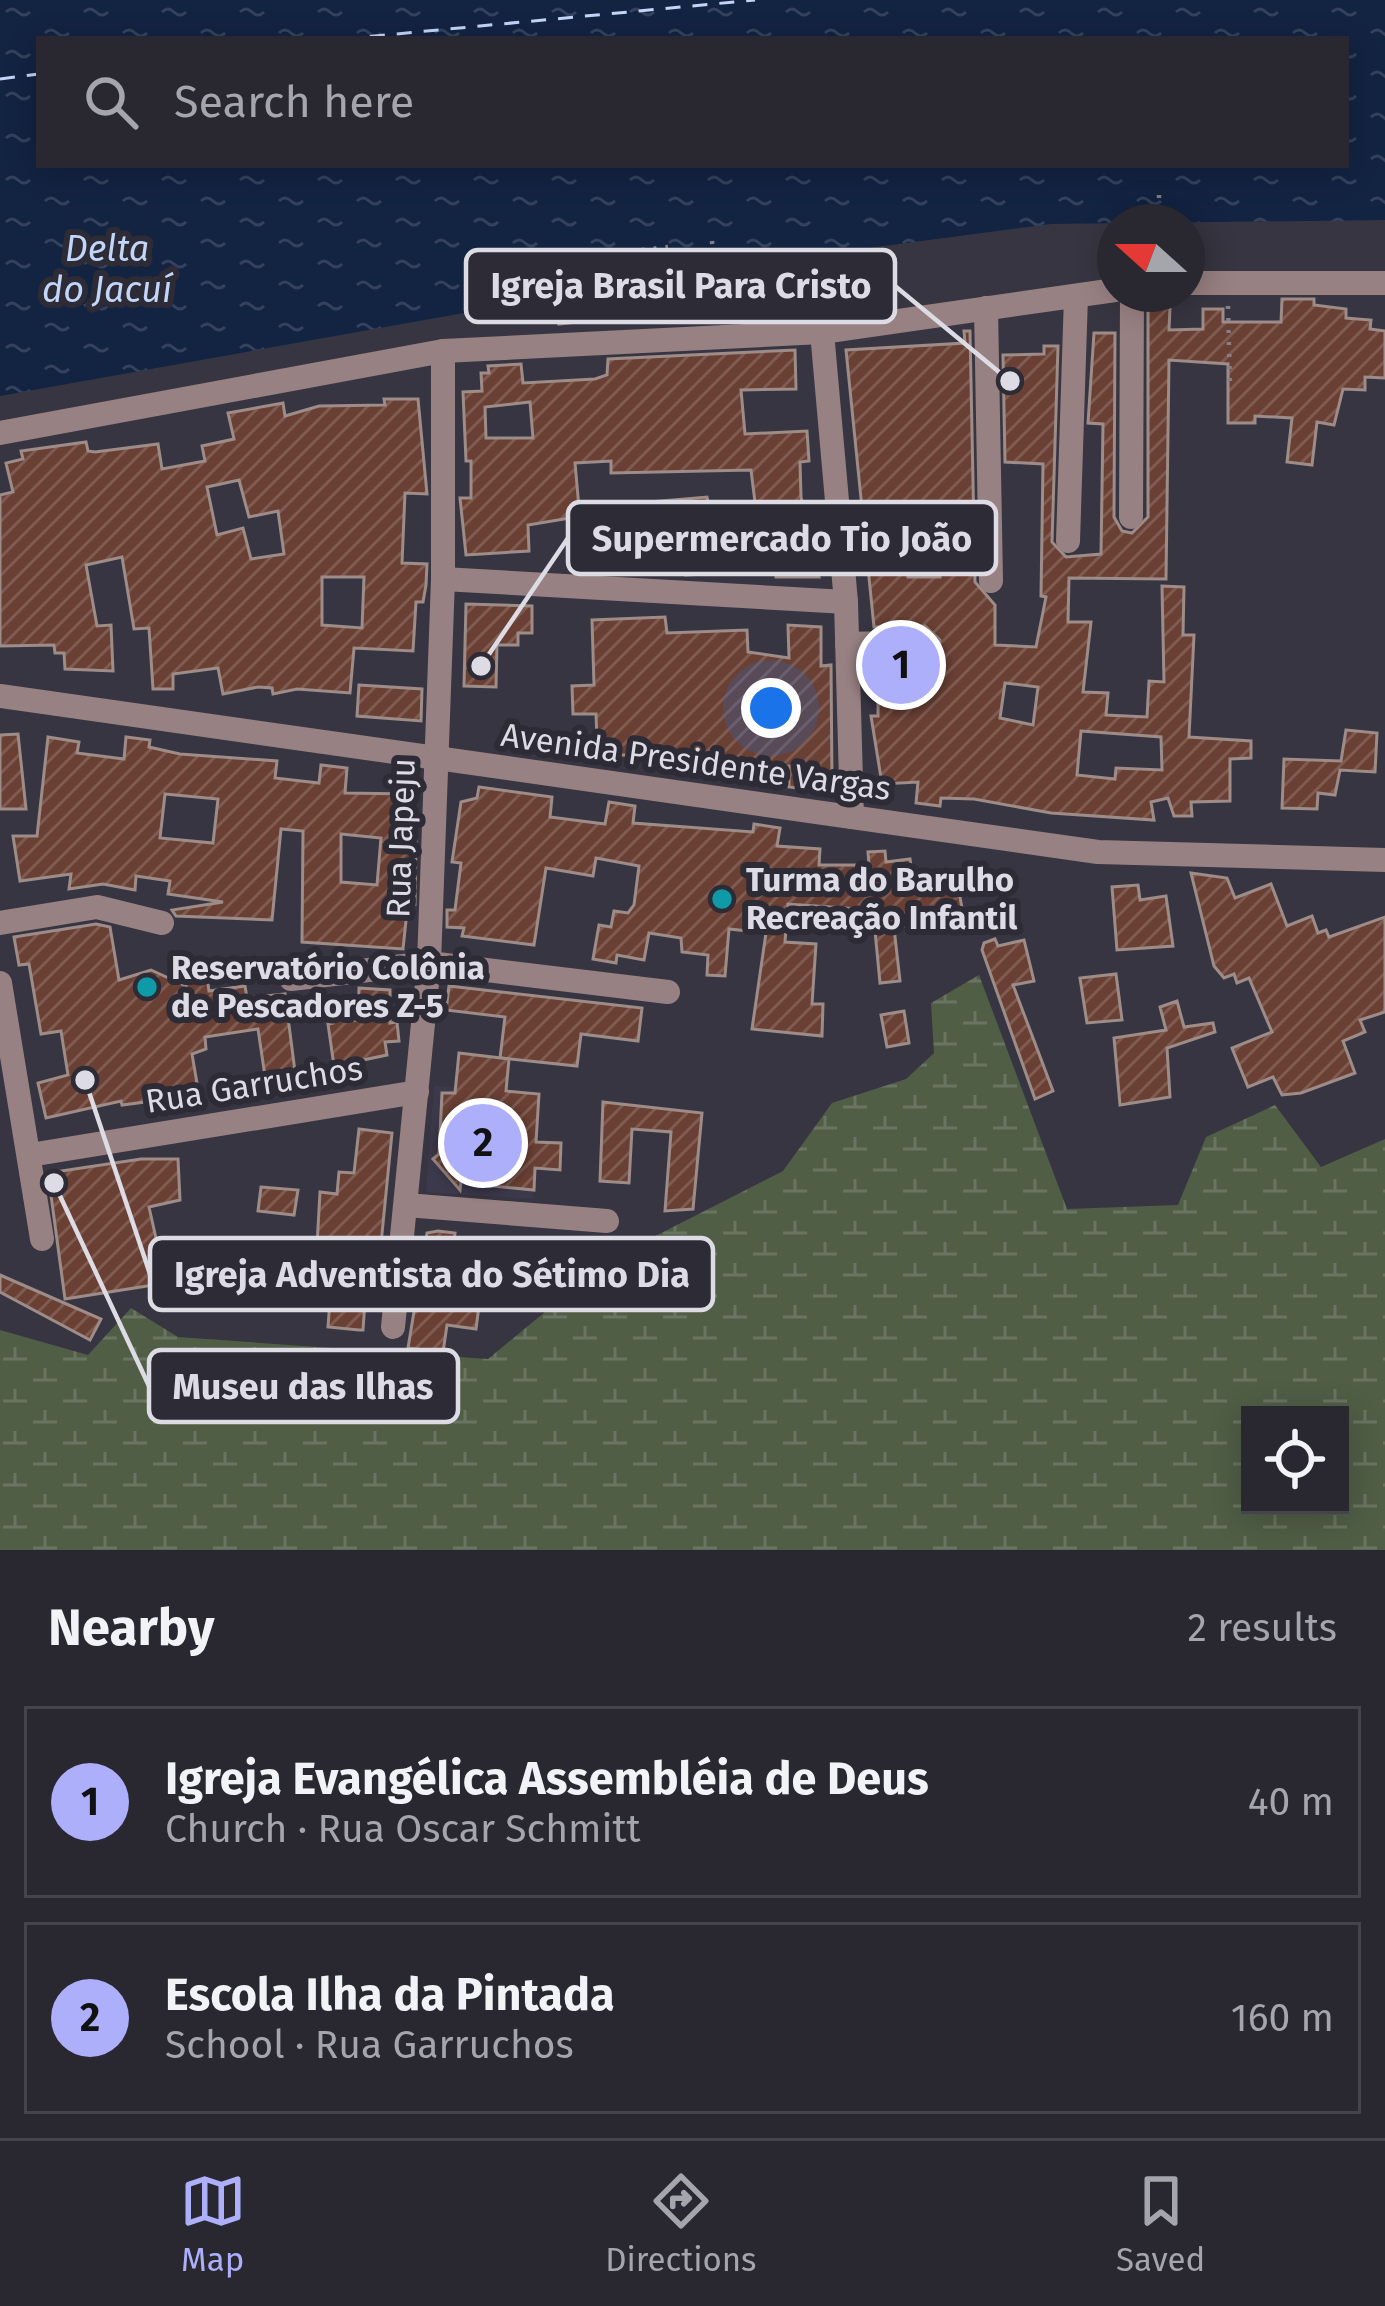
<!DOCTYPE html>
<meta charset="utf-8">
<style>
:root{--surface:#292831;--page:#35343d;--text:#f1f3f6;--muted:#a5a6ab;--line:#45444d;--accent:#adaffb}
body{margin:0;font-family:"Fira Sans",sans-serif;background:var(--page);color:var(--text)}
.controls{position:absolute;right:36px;bottom:36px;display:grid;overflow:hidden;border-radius:0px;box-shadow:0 6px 30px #0003}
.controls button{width:108px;height:108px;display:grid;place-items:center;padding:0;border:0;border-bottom:3px solid var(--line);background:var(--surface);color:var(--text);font:60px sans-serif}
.compass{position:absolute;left:1097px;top:204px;width:108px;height:108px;border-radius:50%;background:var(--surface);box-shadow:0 6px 30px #0003;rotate:291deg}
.you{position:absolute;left:771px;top:708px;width:42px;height:42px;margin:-30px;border:9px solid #fff;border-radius:50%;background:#1a73e8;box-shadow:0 0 0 18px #1a73e833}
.badge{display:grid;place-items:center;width:78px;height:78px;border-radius:50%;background:var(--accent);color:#111;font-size:39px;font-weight:700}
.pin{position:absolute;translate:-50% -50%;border:6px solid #fff;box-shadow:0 3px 12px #0006}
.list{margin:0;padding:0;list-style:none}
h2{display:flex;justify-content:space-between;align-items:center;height:156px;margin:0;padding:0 48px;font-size:51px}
h2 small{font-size:39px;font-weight:400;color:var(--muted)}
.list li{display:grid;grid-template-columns:78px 1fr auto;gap:36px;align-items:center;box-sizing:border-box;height:192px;margin:0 24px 24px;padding:0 24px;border:3px solid var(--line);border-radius:0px}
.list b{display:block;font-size:45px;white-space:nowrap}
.list p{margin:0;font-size:39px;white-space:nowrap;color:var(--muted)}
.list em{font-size:39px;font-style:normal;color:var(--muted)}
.icon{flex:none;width:66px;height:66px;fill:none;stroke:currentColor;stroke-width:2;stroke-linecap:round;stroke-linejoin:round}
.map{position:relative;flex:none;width:1385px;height:1550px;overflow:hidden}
.search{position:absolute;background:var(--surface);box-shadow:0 6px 30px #0003;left:36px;right:36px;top:36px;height:132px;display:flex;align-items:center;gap:30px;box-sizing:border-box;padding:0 42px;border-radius:0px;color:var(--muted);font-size:45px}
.sheet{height:588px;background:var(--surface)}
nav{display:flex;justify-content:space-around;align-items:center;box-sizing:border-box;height:168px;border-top:3px solid var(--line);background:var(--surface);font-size:33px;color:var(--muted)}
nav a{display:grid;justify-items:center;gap:6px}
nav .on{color:var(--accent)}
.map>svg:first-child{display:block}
.built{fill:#3d394c}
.wetland{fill:url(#wetland-marsh);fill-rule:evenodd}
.water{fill:url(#water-ripples);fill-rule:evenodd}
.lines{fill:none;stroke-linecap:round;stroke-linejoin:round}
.ferry{stroke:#c2d6fa;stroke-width:3;stroke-dasharray:15 12;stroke-linecap:butt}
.building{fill:url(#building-hatch);stroke:#9d8c87;stroke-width:3;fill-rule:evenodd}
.path{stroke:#82808a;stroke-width:4.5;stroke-dasharray:3 9;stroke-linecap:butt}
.minor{stroke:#988183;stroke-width:24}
.culture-dot{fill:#0f9aa8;stroke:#2d2b36;stroke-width:4.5}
.labels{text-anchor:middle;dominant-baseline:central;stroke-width:12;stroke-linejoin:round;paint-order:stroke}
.street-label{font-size:33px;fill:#dddbe3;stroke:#2d2b36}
.poi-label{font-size:33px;font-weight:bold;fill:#dddbe3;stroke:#2d2b36;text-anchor:start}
.water-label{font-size:36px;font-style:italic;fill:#c2d6fa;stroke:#2d2b36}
.leader{fill:none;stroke:#dddbe3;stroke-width:4.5}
.callout-dot{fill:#dddbe3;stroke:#2d2b36;stroke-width:4.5}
.callout{fill:#2d2b36;stroke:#dddbe3;stroke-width:4.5}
.callout-label{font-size:36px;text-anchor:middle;font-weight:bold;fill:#dddbe3}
</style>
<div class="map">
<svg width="1385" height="1550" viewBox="0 0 1385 1550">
<defs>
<pattern id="wetland-marsh" width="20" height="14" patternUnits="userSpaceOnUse" patternTransform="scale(3)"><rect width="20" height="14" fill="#505e46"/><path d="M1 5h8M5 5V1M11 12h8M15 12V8" fill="none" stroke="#697461"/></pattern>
<pattern id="water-ripples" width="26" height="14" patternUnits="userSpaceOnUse" patternTransform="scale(3)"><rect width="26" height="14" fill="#132342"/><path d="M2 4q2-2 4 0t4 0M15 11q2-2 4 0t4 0" fill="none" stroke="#35425d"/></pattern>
<pattern id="building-hatch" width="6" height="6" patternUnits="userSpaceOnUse" patternTransform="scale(3)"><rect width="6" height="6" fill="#6a4034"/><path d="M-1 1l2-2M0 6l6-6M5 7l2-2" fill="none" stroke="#7f5b51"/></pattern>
</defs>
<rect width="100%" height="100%" fill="#373541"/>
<polygon class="built" points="434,1086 539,1094 533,1199 426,1192"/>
<path class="wetland" d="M979 975 1067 1209 1178 1205 1206 1137 1275 1105 1321 1167 1385 1139V1550H0V1330L88 1355 131 1308 178 1337 488 1359 608 1260 783 1171 832 1103 906 1079 934 1053 931 1003ZM1340 1415V1505H1250V1415Z"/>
<path class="water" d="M0 0H1385V220L1051 224 710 269 0 396ZM39 39H1346V165H39Z"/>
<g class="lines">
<g class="ferry">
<polyline points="343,39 755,0"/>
<polyline points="0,79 39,74"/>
</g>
</g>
<g class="building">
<polygon points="620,292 622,317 559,324 557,300"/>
<path d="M1282 299H1314V305L1346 309V318L1371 320 1370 329 1385 331V378L1365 377V390L1343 389 1334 425 1317 422 1312 465 1287 462 1292 418 1255 416V423H1228V364L1169 360 1166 579 1069 578 1068 622H1091L1083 692 1108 693 1106 715 1147 717 1149 681 1164 682 1162 586 1184 587 1183 635H1194L1189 737 1251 741V758L1230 759V801L1191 802 1192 816H1174L1168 798 1151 802 1154 820 1051 813 974 799 941 798 940 806 916 803 918 782 882 784 871 716H878V682H872L870 660 926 658 938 651 940 640 925 626 874 627 846 350 965 343 964 331H970L975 582 995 605V645L1036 647 1046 597 1041 596 1043 464 1005 462 1003 355 1044 354V346H1058L1052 542 1066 557 1101 554 1103 424 1088 423 1094 333H1115L1114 517 1122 531 1132 533 1148 517V307L1170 308 1169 330 1203 329V309H1223V322H1281ZM939 535 940 577H908L902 538ZM1005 683 1038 687 1033 725 1000 718ZM1081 731 1161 737 1162 770 1116 768 1115 779 1077 775Z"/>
<path d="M795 350 796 389 741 390 745 434 807 431 809 461 800 462 801 497 819 577H776L775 571 685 575 676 572 675 560 632 561 631 551 573 555 570 518 528 525 529 551 466 555 460 498H471V461H466L463 392 482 391 481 373H489L488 366 521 364 523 383 595 379 607 375 608 359ZM530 402 533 438H486L485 407ZM611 461V473L751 470 755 502 709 507 707 497 579 508 575 463Z"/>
<path d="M384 399H418L427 494 405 493 402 563 427 564 426 585 423 602H416L413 651 354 648 350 693 297 689 273 694 272 688 258 687 223 694 218 668 173 674V689H153L149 628 134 629 122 557 86 565 97 626 111 625 113 671 65 669 64 653H55L54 645 0 646V495L13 492 6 463 23 459 21 451 86 442 88 451 95 452 158 444 162 469 205 461 202 446 234 439 228 413 283 403 285 416 319 406 385 405ZM239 480 249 517 278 511 284 554 251 559 243 528 217 535 207 487ZM322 577H364L362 628 322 625Z"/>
<polygon points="466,604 532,606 532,633 518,633 518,645 497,645 496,687 464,686"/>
<polygon points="665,617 667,633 747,630 748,652 789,658 788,625 821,627 821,666 831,665 832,781 815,780 815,790 789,787 789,766 750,768 751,780 727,777 726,765 714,765 714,760 605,754 604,740 597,740 596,714 573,714 572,686 594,685 592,620"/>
<polygon points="359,685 422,689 421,721 357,716"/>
<polygon points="1346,730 1377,733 1375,772 1340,770 1335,795 1318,793 1317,809 1282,808 1284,759 1341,761"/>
<polygon points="18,734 26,809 0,809 0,735"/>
<path d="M48 737 79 742 77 753 124 759 126 737 150 740 149 747 180 754 277 761 275 778 319 783 321 765 347 768 345 793 410 794 406 838 416 839 415 904 408 902 403 949 302 942 303 831 281 829 272 920 176 916 172 910 223 902 168 894 170 881 136 876 135 890 103 884 69 889 71 874 20 881 13 836H37ZM165 794 218 799 213 843 160 838ZM341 834 381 838 377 885 341 882Z"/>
<polygon points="479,787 552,797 550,817 605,824 609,802 635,806 633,823 753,832 754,824 780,828 777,846 820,849 819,865 869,865 868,852 885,851 886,862 910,859 913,879 956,874 963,914 894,928 900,981 880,983 873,910 788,904 785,942 816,944 812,1004 823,1004 822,1036 752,1029 766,933 729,929 725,976 707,975 708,955 682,952 681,938 649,933 644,960 617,955 616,963 593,959 599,925 611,927 614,911 628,913 634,905 639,866 596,858 593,876 546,868 534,945 462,936 464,928 447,927 447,910 455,910 461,863 452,862 461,802 477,798"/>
<polygon points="1191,873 1227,878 1235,898 1271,884 1287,926 1312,916 1318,933 1326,930 1329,937 1385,917 1385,1012 1360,1020 1365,1032 1343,1041 1355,1073 1301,1093 1282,1095 1273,1077 1248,1087 1232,1048 1272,1032 1249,978 1237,983 1234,974 1224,978 1214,966"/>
<polygon points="1138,885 1140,900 1166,896 1173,946 1117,950 1112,887"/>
<polygon points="96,924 110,927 119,980 151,970 186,986 183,966 199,964 200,972 206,971 209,991 245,986 247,998 285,994 297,1087 276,1089 274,1082 266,1083 258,1029 205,1037 206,1049 192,1054 199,1095 122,1105 121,1101 46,1118 38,1083 68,1075 61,1031 41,1034 29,964 19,965 14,937"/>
<polygon points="995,939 998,946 1024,940 1034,981 1013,985 1053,1091 1035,1099 982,950 984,943"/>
<polygon points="1116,974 1122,1020 1087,1023 1080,978"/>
<polygon points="449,986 642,1008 638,1041 581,1034 577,1066 500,1058 505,1017 446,1010"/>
<polygon points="359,988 390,990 390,1023 397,1022 399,1041 385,1042 387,1055 339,1065 333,1059 328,1024 333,1023 331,1013 346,1010 348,1021 358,1020"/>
<polygon points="1177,1001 1184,1027 1213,1023 1215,1032 1167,1048 1170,1097 1120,1105 1114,1038 1166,1030 1160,1007"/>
<polygon points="904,1011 909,1043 887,1047 881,1015"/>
<polygon points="459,1053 509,1059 506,1091 539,1094 536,1142 561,1143 560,1170 535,1168 534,1190 492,1186 499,1126 468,1122 460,1190 433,1159 439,1154 442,1093 455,1093"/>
<polygon points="603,1102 702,1113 693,1209 665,1211 671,1132 632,1129 629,1183 600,1181"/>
<polygon points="359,1129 392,1133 378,1274 367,1272 363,1330 359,1330 328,1327 330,1300 314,1299 320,1192 337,1194 339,1172 354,1173"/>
<polygon points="141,1159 178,1159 180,1200 149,1207 166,1283 65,1299 48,1173"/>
<polygon points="261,1187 298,1190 294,1215 258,1211"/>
<polygon points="438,1231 455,1233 448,1286 481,1290 476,1329 447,1325 443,1352 408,1348 427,1233"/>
<polygon points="0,1275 101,1319 90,1340 0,1292"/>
</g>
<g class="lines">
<g class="path">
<polyline points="1159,222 1159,194"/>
<polyline points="712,241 717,313"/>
<polyline points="600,294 597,255 668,247"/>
<polyline points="1228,306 1230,385"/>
</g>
<g class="minor">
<polyline points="1187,283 1385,283"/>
<polyline points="986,308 991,581"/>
<polyline points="822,332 846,602 852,817"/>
<polyline points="0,433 443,351 822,332 1115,290"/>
<polyline points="1131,517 1132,294"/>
<polyline points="1068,541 1076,296"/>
<polyline points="443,579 846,602"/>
<polyline points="847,644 924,642"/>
<polyline points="0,696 1098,852 1385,860"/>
<polyline points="0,923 97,907 162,923"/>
<polyline points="291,979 429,963 668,992"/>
<polyline points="0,983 42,1239"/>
<polyline points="30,1155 417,1092"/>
<polyline points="406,1205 607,1221"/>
<polyline points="393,1327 429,963 443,579 443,351"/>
</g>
</g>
<g class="culture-dot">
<circle cx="722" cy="899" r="12"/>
<circle cx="147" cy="987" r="12"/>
</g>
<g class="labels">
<g class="street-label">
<text transform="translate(696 762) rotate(8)">Avenida Presidente Vargas</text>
<text transform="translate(401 838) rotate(-88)">Rua Japeju</text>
<text transform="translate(254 1085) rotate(-9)">Rua Garruchos</text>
</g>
<g class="poi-label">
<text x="746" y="880">Turma do Barulho<tspan x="746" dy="38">Recreação Infantil</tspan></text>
<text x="171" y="968">Reservatório Colônia<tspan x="171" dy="38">de Pescadores Z-5</tspan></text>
</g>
<g class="water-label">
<text x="107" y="249">Delta<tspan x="107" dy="41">do Jacuí</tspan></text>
</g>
</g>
<path class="leader" d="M1010 381L895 286M481 666L568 538M85 1080L150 1274M54 1183L149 1386"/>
<g class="callout-dot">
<circle cx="1010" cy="381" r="12"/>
<circle cx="481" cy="666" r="12"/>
<circle cx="85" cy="1080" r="12"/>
<circle cx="54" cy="1183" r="12"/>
</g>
<g class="callout">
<rect x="466" y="250" width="429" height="72" rx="12"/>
<rect x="568" y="502" width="428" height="72" rx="12"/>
<rect x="150" y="1238" width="563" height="72" rx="12"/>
<rect x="149" y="1350" width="309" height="72" rx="12"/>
</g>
<g class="callout-label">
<text x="681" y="298">Igreja Brasil Para Cristo</text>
<text x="782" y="551">Supermercado Tio João</text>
<text x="432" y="1287">Igreja Adventista do Sétimo Dia</text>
<text x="303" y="1399">Museu das Ilhas</text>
</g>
</svg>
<div class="controls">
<button><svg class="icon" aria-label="locate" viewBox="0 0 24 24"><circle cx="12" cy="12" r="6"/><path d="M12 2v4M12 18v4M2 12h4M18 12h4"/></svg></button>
</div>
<svg class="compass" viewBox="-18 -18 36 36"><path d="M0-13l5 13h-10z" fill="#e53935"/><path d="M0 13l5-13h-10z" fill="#a5a6ab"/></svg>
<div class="you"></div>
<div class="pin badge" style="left:901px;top:665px">1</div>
<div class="pin badge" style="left:483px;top:1143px">2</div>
<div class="search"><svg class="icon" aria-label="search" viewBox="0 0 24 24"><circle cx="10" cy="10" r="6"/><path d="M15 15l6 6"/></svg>Search here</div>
</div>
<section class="sheet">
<h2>Nearby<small>2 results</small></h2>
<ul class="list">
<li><span class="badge">1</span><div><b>Igreja Evangélica Assembléia de Deus</b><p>Church · Rua Oscar Schmitt</p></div><em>40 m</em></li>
<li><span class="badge">2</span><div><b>Escola Ilha da Pintada</b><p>School · Rua Garruchos</p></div><em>160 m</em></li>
</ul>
</section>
<nav>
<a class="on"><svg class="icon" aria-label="map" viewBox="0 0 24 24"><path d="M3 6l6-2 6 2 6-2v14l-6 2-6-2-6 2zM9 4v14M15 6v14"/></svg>Map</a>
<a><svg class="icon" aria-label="directions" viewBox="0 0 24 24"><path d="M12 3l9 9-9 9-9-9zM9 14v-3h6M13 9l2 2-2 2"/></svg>Directions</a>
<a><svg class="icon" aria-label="saved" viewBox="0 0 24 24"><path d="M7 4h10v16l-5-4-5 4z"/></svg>Saved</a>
</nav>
